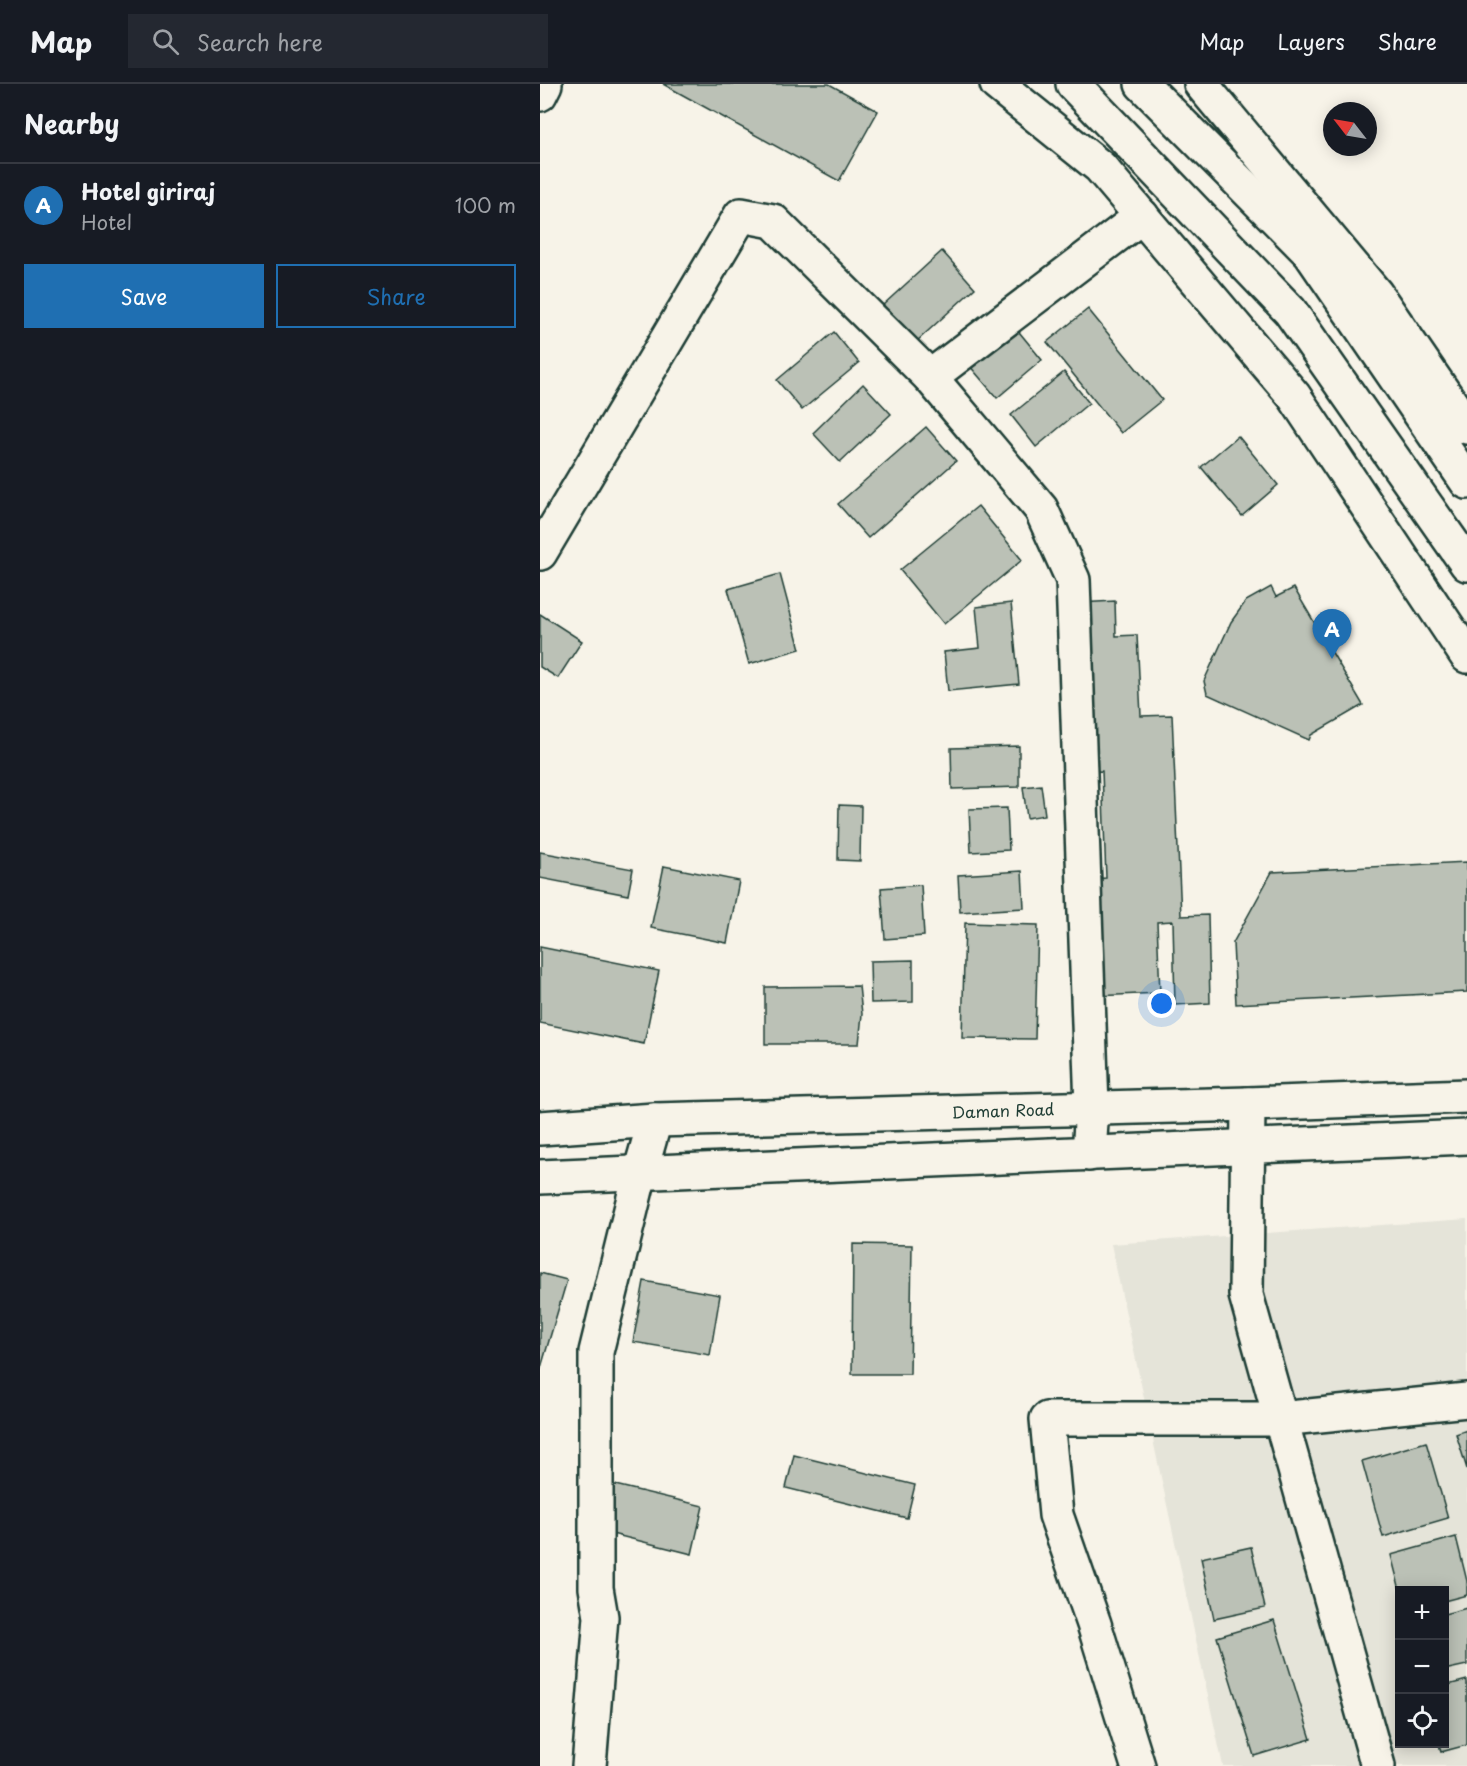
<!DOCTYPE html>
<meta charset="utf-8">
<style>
:root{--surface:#171b24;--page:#242831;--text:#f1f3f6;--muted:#9ea1a6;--line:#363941;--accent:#1f6fb2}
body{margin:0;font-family:"Playpen Sans",sans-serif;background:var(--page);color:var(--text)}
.controls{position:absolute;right:18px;bottom:18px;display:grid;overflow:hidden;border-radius:0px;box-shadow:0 3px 15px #0003}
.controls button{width:54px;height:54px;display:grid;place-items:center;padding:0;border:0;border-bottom:2px solid var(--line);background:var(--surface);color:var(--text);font:30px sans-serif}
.compass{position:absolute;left:783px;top:18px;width:54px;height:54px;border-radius:50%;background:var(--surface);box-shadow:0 3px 15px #0003;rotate:301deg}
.you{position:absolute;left:622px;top:920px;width:21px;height:21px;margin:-15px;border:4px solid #fff;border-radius:50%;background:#1a73e8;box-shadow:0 0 0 9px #1a73e833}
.badge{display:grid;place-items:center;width:39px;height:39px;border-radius:50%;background:var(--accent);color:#fff;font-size:20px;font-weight:700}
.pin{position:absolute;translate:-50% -50px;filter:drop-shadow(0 2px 3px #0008)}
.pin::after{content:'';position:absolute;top:32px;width:21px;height:18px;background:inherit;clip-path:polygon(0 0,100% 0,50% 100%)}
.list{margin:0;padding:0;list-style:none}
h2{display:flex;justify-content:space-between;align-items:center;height:78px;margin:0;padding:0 24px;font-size:26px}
h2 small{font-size:20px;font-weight:400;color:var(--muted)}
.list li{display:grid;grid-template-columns:39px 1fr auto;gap:18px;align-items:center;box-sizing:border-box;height:84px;padding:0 24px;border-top:2px solid var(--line)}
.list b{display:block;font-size:22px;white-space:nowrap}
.list p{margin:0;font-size:20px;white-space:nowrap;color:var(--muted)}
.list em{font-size:20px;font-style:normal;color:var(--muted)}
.actions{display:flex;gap:12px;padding:18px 24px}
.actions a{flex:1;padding:14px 0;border:2px solid var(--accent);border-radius:0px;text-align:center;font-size:21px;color:var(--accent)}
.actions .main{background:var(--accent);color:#fff}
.icon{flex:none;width:33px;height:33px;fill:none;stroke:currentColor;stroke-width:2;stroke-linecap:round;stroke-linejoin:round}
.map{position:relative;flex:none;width:927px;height:1682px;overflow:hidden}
header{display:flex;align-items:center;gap:36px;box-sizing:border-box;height:84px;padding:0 30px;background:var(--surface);border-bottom:2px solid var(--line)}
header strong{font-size:28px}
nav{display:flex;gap:33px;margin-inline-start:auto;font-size:21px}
.search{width:420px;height:54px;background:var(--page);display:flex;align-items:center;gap:15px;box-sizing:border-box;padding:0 21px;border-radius:0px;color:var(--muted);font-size:22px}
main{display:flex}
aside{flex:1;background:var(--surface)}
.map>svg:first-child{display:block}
.built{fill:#e5e4d9;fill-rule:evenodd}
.building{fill:#bbc1b6;stroke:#1f3d34;stroke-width:1.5}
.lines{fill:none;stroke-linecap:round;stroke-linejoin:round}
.minor-casing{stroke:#1f3d34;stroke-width:38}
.major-casing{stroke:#1f3d34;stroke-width:38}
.highway-casing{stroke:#1f3d34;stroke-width:38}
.minor{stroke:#f7f3e8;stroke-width:33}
.major{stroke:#f7f3e8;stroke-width:33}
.highway{stroke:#f7f3e8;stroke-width:33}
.labels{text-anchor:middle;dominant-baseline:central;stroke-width:6;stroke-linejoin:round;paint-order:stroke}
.street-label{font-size:16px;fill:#1f3d34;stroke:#f7f3e8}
</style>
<header>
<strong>Map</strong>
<div class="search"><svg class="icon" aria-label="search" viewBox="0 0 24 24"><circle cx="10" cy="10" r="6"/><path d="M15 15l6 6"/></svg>Search here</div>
<nav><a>Map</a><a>Layers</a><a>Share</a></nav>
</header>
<main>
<aside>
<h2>Nearby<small></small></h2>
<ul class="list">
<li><span class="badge">A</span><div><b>Hotel giriraj</b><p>Hotel</p></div><em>100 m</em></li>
</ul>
<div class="actions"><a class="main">Save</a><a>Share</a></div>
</aside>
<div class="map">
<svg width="927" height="1682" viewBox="0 0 927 1682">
<rect width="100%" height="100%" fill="#f7f3e8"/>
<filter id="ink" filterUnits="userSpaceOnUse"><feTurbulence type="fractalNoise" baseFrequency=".0167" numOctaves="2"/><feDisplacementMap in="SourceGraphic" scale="12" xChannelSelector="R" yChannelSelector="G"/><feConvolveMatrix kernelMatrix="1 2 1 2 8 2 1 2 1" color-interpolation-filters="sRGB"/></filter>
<g filter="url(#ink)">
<path class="built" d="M927 1135V1682H683L571 1160ZM860 1506H904V1660H860Z"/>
<g class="building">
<polygon points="123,0 289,0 338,27 299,97"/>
<polygon points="402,167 435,204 376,258 343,221"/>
<polygon points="548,225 622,316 581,349 507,258"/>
<polygon points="475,243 502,276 457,314 429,281"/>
<polygon points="294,248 319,279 262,326 237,296"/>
<polygon points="524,288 549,319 496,363 471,331"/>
<polygon points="323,300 351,330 300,378 273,349"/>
<polygon points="386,343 416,377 328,454 298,420"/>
<polygon points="698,352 738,401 702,432 661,383"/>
<polygon points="438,422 482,476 404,540 360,486"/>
<polygon points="240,490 260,565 209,580 188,505"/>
<polygon points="731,503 736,513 754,504 823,621 771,651 769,656 667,610 664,597 691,538 706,517"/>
<polygon points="575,517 576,552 597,551 601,632 632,631 641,832 668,831 670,919 635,921 633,837 617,838 620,909 556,912 551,795 566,794 562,687 546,688 539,519"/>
<polygon points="471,519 479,600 408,607 404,568 440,564 436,523"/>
<polygon points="0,530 42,557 18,594 0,583"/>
<polygon points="479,662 479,703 412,705 411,664"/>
<polygon points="501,701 505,731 487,734 483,703"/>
<polygon points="299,721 321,722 320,777 298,776"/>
<polygon points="467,724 469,766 431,768 429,725"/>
<polygon points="0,768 93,785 88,811 0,794"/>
<polygon points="927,778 927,908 696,920 693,859 732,788"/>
<polygon points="124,782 199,797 187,859 111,844"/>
<polygon points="482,787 484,824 420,828 418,791"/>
<polygon points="381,801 384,852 345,855 341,804"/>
<polygon points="425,839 498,841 495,955 422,954"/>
<polygon points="0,863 119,887 104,960 0,939"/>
<polygon points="373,876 373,918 331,919 330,877"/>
<polygon points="319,902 322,930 319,960 225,960 225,903"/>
<polygon points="313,1160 372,1161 370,1290 312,1290"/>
<polygon points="0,1189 27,1196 0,1287"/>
<polygon points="104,1197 180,1211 170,1271 93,1258"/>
<polygon points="927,1346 927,1385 916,1350"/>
<polygon points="886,1358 908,1434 843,1453 822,1377"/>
<polygon points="254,1371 375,1401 367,1434 246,1404"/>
<polygon points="71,1400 163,1422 152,1470 60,1447"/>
<polygon points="916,1453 927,1497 927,1511 904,1517 904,1506 860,1506 851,1471"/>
<polygon points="711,1463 725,1524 674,1535 661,1474"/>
<polygon points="927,1524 927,1581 904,1586 904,1530"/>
<polygon points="734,1536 771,1655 714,1672 677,1553"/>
<polygon points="927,1596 927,1661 901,1668 899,1660 904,1660 904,1602"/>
</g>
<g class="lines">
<defs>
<g id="minor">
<polyline points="0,10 5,0"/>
<polyline points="390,293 602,132"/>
<polyline points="0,469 201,131 233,137 390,293 501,425 533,496 552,1023 549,1070"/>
<polyline points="708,1020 706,1211 838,1682"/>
<polyline points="49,1682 61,1533 56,1504 56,1268 100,1089 115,1036"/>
<polyline points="598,1682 554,1540 516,1431 507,1335 740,1335 927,1316"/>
</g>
<g id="major">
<polyline points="0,1044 115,1036 708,1020 927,1012"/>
<polyline points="0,1093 927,1053"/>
</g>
<g id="highway">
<polyline points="457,0 560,83 754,312 927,572"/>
<polyline points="533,0 750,227 927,480"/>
<polyline points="602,0 770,169 927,398"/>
<polyline points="661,0 836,210 927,343"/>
</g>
</defs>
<use href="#minor" class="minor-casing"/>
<use href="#major" class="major-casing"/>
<use href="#highway" class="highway-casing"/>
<use href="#minor" class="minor"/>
<use href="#major" class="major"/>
<use href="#highway" class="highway"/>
</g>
</g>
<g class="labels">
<g class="street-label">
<text transform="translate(463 1026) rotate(-2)">Daman Road</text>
</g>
</g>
</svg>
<div class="controls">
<button>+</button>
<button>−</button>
<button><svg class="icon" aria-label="locate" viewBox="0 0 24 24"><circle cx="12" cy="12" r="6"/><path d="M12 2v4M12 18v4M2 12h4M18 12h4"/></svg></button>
</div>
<svg class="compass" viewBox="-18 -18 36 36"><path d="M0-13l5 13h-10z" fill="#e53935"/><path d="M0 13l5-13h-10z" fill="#9ea1a6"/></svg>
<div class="you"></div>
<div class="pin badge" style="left:792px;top:575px">A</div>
</div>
</main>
